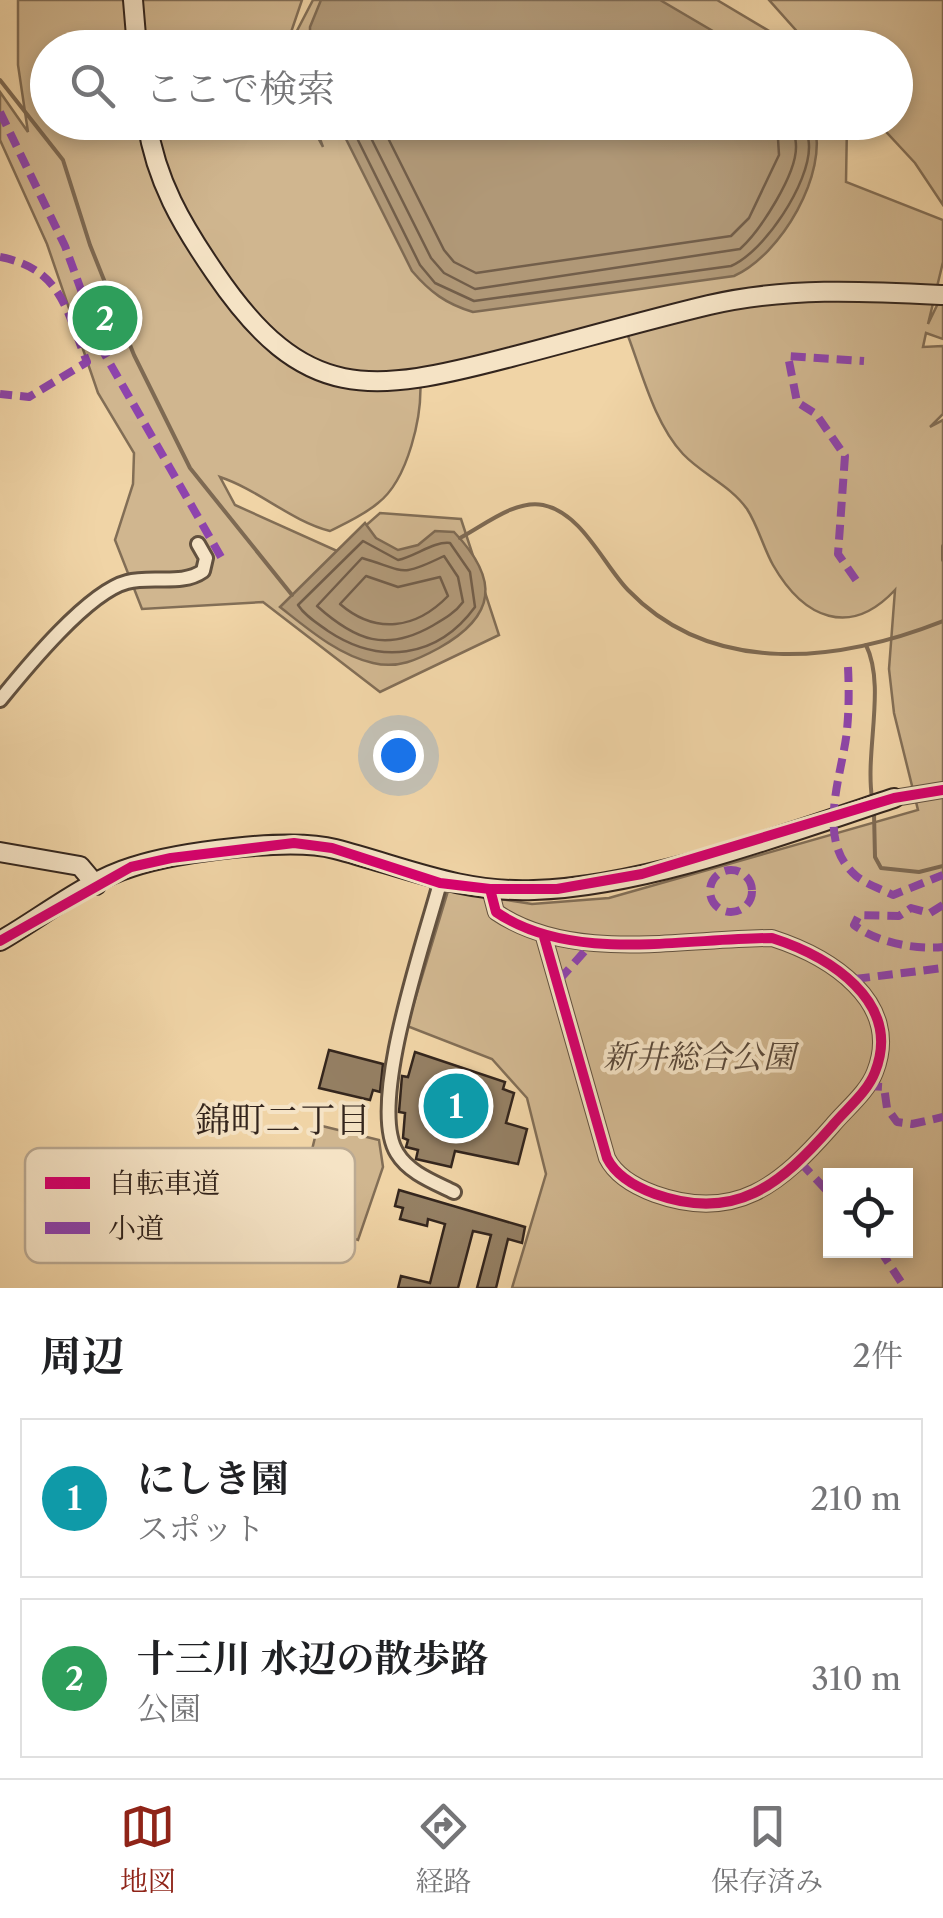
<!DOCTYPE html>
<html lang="ja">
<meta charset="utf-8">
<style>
:root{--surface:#fff;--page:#f2f2f2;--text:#202124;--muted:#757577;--line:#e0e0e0;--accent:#8f2418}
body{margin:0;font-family:"Libre Caslon Text","Noto Serif JP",serif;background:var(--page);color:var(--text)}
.controls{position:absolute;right:30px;bottom:30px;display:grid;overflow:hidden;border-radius:0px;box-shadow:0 5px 15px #0003}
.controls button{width:90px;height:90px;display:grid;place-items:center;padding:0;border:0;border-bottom:2px solid var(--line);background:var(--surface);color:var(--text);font:50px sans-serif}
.you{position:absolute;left:398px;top:755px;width:35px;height:35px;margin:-25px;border:8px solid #fff;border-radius:50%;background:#1a73e8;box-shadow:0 0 0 15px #1a73e833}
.badge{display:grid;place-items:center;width:65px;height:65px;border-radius:50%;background:var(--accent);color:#fff;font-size:32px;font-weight:700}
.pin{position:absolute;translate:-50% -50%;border:5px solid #fff;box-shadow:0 2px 10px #0006}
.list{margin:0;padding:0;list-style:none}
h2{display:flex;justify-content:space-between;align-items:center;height:130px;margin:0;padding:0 40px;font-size:42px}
h2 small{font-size:32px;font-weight:400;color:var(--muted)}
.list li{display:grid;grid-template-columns:65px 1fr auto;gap:30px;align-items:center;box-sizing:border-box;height:160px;margin:0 20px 20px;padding:0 20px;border:2px solid var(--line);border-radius:0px}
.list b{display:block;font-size:38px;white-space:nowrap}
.list p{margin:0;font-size:32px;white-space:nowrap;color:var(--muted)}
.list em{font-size:32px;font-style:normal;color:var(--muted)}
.icon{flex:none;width:55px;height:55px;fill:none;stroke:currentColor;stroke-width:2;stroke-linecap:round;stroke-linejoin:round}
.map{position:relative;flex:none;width:943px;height:1288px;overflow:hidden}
.search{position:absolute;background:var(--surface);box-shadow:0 5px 15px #0003;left:30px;right:30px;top:30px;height:110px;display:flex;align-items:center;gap:25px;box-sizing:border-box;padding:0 35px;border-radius:55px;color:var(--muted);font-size:38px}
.sheet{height:490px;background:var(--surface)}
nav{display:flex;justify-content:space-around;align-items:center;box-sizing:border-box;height:140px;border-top:2px solid var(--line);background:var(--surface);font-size:28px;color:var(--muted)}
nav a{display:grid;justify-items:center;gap:5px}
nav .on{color:var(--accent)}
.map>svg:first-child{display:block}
.green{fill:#d0b68f;stroke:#826e56;stroke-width:2.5;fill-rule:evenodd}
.water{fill:#b09877;stroke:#7e6a53;stroke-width:2.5}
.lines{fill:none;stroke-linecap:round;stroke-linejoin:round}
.shore{stroke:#725e4a;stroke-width:2.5}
.stream{stroke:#7e6a53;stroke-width:4}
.building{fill:#958064;stroke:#33251d;stroke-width:2.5}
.street-casing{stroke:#62513f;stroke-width:18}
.secondary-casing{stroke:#33251d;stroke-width:22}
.street{stroke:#f5e3c5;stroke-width:12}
.secondary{stroke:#f5e3c5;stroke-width:18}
.quiet{stroke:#8e44ad;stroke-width:8;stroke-dasharray:15 8;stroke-linecap:butt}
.cycleway-casing{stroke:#f5e3c5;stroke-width:16}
.cycleway{stroke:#d6006c;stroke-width:10}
.labels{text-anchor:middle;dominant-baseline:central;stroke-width:8;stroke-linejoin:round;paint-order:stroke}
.park-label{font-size:32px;font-style:italic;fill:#5a493a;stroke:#f5e3c5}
.neighbourhood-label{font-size:35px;fill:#33251d;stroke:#f5e3c5}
.key{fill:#f5e3c5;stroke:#bbaa93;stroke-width:2.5}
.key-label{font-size:28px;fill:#33251d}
</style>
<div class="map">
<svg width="943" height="1288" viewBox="0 0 943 1288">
<rect width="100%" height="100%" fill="#f0d4a6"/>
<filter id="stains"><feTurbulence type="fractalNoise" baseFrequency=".002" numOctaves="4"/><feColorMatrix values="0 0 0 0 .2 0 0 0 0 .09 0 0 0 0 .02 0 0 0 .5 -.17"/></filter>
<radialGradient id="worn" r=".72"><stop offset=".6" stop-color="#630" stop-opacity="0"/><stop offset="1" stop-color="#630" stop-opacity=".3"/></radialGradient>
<g class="green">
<path d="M18 0H302L286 47 48 48V122L310 123 323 147 314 123H847L846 182 943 220V262L928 324 943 293V339L926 333 923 347 943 346V414L930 427 943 420V1288H512L546 1174 527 1098 492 1059 407 1026 448 891 532 904 609 898 918 810 894 713 889 669 895 590C850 638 804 619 773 565 763 547 758 526 747 509 730 485 703 475 683 454 653 422 641 368 625 328L420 378C423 415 408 480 378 503 364 515 346 523 330 531 291 521 259 490 220 477L235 505 337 551 380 513 461 519 499 635 380 692 263 602 142 609 115 540 133 484 134 453 98 393 47 244 0 140V92L28 132 18 65ZM830 1176H906V1250H830Z"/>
<polygon points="313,0 717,0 796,47 288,48"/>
<polygon points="769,0 943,0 943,205 915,163 878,123 896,122 896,48 811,47"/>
<polygon points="318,1125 379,1140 383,1167 358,1240 295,1220"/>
</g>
<g class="water">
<polygon points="321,0 660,0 740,47 310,47 310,27"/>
<path d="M338 123H814C829 173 781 255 734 276L473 312C446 304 430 292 412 271Z"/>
<path d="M365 523 376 538 398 550 418 545 435 531 454 532C500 580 496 616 439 648 417 660 398 669 373 663 338 655 308 629 280 607Z"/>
</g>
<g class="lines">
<g class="shore">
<path d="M349 122 420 265 435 283 474 301 731 266C764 252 810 183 809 146 809 138 806 130 805 122"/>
<path d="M363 122 431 258 444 273 475 289 740 249C760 231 797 174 796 146 796 138 793 130 792 122"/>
<polyline points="380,122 444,250 454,262 476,273 731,236 749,218 779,155 777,122"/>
<path d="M363 541 398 560C416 556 434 541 450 543L470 572 475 607C437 659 379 665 328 631 317 623 305 616 298 605Z"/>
<path d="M444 556 458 577 463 602C455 613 444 619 432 626 386 652 356 641 317 606L362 558C406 571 399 578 444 556Z"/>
<path d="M366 576 398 587 440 577 448 596C416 629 376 635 340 604Z"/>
</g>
<g class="stream">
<polyline points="0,80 63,160 90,245 134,355 190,468 292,595"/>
<path d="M460 538C483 526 516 499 543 505 582 513 603 564 628 590 713 678 839 662 943 621"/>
<polyline points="943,546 943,560"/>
<path d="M866 645C886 686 865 750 872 798"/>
<polyline points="874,813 875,857 881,868 919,872 943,866"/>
</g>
</g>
<g class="building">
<polygon points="329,1050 383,1064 380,1092 373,1090 370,1100 319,1088"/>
<polygon points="415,1052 505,1082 503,1089 514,1093 506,1123 527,1129 518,1164 455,1151 451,1167 416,1159 418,1150 406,1147 408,1140 403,1138 405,1113 399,1112 402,1076 408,1077"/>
<polygon points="399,1190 525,1227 522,1243 508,1239 496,1288 477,1288 491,1235 473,1231 458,1288 398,1288 401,1276 430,1283 445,1224 428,1219 427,1226 400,1219 403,1208 395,1206"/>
</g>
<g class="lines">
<defs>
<g id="street">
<path d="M0 700C26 668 88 592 127 582 152 575 182 586 203 571L206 558 198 544"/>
<polyline points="894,798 943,790"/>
<path d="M440 883C425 940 367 1105 397 1153 409 1173 434 1182 454 1192"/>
<path d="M490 889 496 912C572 964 684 938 772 938 828 956 903 1001 875 1072 867 1093 846 1109 832 1126 781 1184 736 1223 655 1194 636 1187 616 1176 607 1158L544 937"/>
</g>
<g id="secondary">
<polyline points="133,0 137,48"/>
<path d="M147 122C156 181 182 225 215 273 304 404 370 394 511 357 577 340 642 321 709 305 787 287 863 291 943 295"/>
<polyline points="0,852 80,866 96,885"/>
<path d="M0 941C42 917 86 881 132 867 178 852 290 837 335 849 405 867 460 893 534 890 644 887 788 833 894 798"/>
</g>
</defs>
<use href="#street" class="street-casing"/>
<use href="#secondary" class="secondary-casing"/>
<use href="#street" class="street"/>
<use href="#secondary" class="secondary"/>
<g class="quiet">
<polyline points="0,112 65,246 104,353 221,557"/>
<path d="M0 257C62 269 66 310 87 362L29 397 0 394"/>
<polyline points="856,580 838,554 845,456 816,414 797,402 788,356 864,361"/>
<path d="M848 667C849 688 849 709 847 730 843 772 816 836 852 872 862 883 879 888 893 895L943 875"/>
<circle cx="731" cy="891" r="21"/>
<path d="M943 905 930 913 911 908 899 916 859 915 854 925C876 942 915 950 943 947"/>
<polyline points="855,979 943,968"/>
<polyline points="559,980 593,942"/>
<polyline points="867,1086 884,1087 887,1108 897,1122 912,1124 943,1117"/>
<polyline points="800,1162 830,1194"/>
<polyline points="880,1250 905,1288"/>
</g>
<defs>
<g id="cycleway">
<path d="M490 889 496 912C572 964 684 938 772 938 828 956 903 1001 875 1072 867 1093 846 1109 832 1126 781 1184 736 1223 655 1194 636 1187 616 1176 607 1158L544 937"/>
<polyline points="0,941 131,867 171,858 294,843 332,848 440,883 490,889 557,889 642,874 894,798 943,790"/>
</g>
</defs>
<use href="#cycleway" class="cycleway-casing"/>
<use href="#cycleway" class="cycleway"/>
</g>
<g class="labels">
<g class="park-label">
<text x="699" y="1056">新井総合公園</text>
</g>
<g class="neighbourhood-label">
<text x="283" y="1119">錦町二丁目</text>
</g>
</g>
<rect x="25" y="1148" width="330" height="115" rx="15" class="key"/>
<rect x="45" y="1177" width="45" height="12" fill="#d6006c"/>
<rect x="45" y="1222" width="45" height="12" fill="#8e44ad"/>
<g class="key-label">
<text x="108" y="1193">自転車道</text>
<text x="108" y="1238">小道</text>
</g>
<rect width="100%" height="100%" filter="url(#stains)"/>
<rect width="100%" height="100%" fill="url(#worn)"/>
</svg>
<div class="controls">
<button><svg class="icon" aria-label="locate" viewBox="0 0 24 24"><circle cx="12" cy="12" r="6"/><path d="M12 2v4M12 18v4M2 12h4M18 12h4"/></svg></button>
</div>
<div class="you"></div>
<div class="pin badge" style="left:456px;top:1106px;background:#0f9aa8">1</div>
<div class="pin badge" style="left:105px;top:318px;background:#2e9e5b">2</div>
<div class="search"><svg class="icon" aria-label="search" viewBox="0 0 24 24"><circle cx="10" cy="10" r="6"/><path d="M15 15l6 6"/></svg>ここで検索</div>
</div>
<section class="sheet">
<h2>周辺<small>2件</small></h2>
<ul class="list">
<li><span class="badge" style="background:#0f9aa8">1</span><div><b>にしき園</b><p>スポット</p></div><em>210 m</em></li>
<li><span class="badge" style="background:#2e9e5b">2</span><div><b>十三川 水辺の散歩路</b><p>公園</p></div><em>310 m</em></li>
</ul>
</section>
<nav>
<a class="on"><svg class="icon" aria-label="map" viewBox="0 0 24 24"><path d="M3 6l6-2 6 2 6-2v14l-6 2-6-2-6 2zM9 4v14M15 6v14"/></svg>地図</a>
<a><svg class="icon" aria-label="directions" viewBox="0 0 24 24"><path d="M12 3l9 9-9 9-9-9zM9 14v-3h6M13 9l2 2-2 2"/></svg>経路</a>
<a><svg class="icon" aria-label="saved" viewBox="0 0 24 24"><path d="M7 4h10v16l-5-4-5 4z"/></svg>保存済み</a>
</nav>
